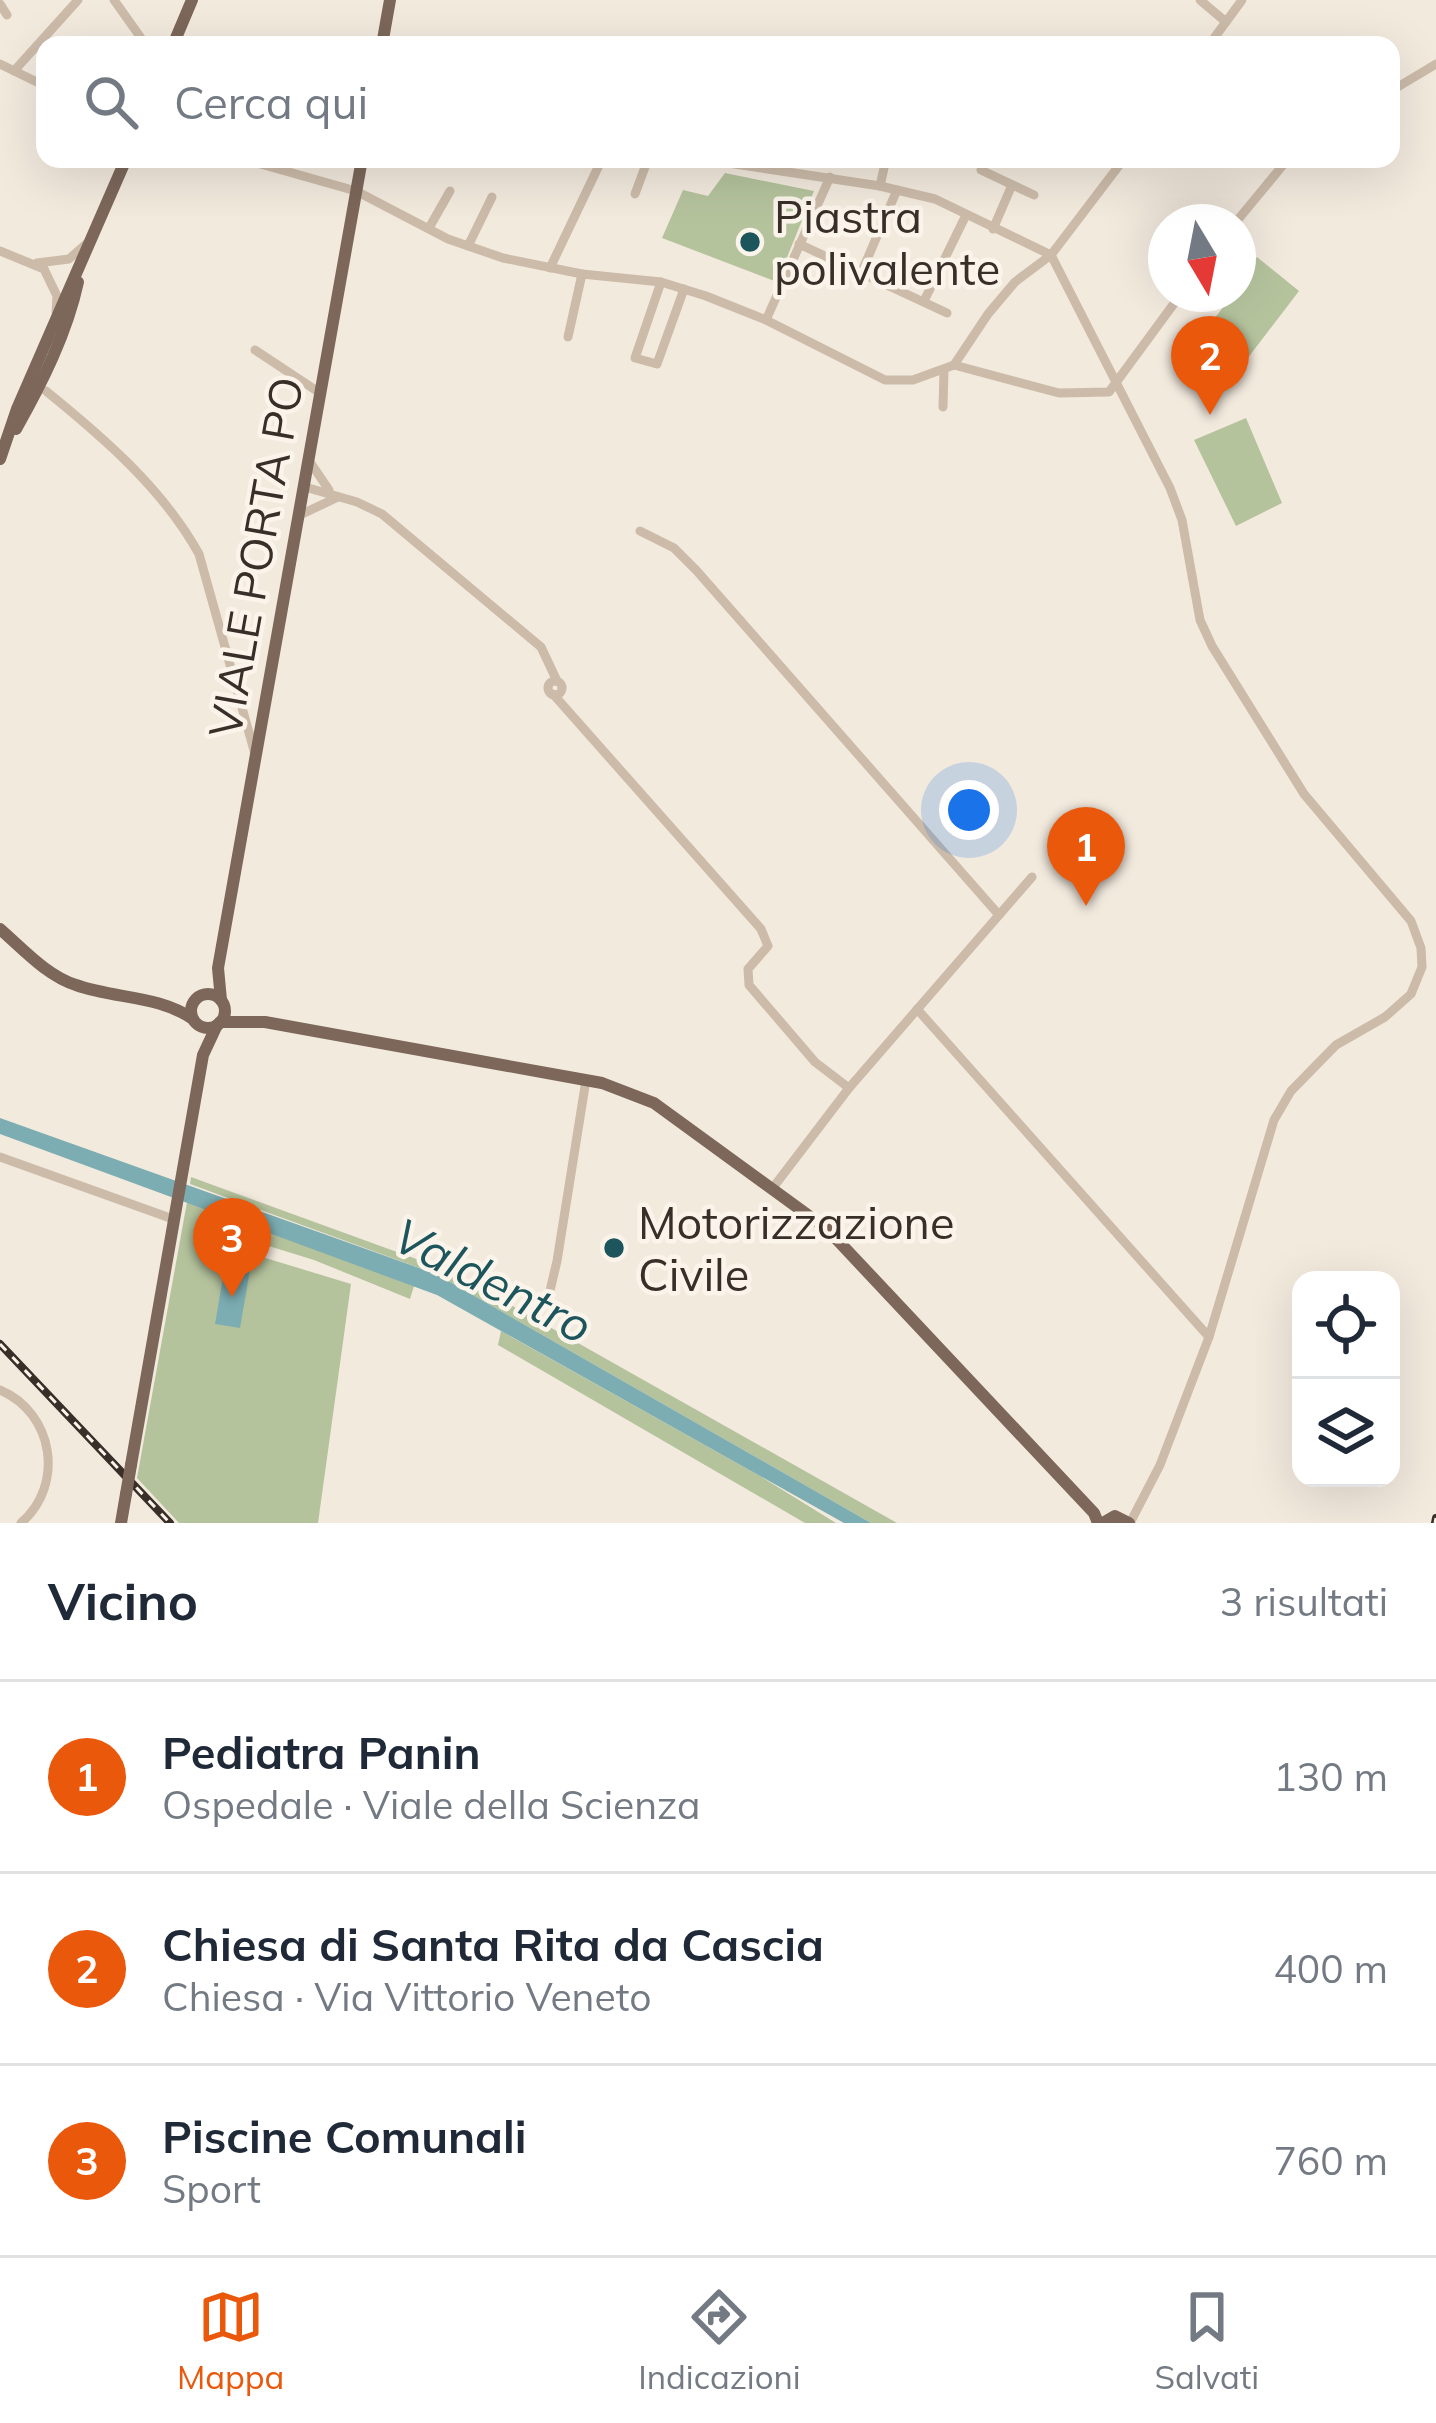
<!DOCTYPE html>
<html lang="it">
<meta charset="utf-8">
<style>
:root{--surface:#fff;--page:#f6f6f7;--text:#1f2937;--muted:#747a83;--line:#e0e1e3;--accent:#ea580c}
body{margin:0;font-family:Mulish,sans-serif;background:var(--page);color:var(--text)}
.controls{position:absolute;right:36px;bottom:36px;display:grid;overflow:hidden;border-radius:24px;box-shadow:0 12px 48px #0002}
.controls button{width:108px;height:108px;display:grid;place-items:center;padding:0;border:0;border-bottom:3px solid var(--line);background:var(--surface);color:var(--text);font:60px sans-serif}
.compass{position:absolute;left:1148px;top:204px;width:108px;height:108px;border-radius:50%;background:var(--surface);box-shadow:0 12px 48px #0002;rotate:170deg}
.you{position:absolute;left:969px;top:810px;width:42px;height:42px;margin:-30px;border:9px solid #fff;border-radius:50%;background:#1a73e8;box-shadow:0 0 0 18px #1a73e833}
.badge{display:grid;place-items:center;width:78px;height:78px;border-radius:50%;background:var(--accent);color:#fff;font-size:39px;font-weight:700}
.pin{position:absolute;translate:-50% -99px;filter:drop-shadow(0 3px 6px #0008)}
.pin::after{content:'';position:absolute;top:63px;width:42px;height:36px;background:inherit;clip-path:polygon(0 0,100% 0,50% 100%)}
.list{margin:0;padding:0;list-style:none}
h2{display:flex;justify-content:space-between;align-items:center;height:156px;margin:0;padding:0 48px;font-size:51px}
h2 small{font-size:39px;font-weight:400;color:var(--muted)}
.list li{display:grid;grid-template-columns:78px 1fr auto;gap:36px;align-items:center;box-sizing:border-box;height:192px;padding:0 48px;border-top:3px solid var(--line)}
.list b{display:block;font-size:45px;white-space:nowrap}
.list p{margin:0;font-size:39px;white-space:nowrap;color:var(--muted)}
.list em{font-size:39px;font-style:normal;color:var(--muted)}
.icon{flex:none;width:66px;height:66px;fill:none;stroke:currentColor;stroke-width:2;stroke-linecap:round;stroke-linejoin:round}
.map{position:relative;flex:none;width:1436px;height:1523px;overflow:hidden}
.search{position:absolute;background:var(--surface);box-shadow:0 12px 48px #0002;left:36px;right:36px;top:36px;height:132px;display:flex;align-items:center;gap:30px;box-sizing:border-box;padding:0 42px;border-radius:24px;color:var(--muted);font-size:45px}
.sheet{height:732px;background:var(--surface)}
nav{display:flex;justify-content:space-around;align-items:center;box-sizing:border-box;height:168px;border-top:3px solid var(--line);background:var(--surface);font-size:33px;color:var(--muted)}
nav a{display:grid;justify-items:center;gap:6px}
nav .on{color:var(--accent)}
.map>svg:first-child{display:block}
.green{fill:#b5c39d}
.water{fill:#7cadb2}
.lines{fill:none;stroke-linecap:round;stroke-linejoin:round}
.minor{stroke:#ccbba9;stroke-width:9}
.major{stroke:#7c675a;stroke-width:12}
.rail-casing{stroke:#392f29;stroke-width:8}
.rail{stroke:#fbf4eb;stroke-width:3;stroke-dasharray:9;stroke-linecap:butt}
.major-bridge{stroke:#7c675a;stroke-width:12}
.poi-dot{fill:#1d555c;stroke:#fbf4eb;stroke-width:4.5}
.labels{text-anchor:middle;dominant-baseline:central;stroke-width:9;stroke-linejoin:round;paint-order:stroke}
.poi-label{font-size:45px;fill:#392f29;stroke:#fbf4eb;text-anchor:start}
.street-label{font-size:45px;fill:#392f29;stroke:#fbf4eb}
.water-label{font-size:48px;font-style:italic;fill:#1d555c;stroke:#fbf4eb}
</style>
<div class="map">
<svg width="1436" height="1523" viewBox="0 0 1436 1523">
<rect width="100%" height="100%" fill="#f3eade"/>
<g class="green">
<polygon points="725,173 814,191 777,282 662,238 683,190 708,196"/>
<polygon points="1257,257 1299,291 1231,380 1193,347 1233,294 1238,294 1238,287"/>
<polygon points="1246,418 1282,503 1236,526 1194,440"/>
<polygon points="191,1177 452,1272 897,1523 871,1523 436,1274 190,1184"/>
<polygon points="187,1202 414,1286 410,1299 314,1260 198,1224 197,1237 351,1284 318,1523 179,1523 137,1478"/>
<polygon points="501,1331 760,1476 836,1523 805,1523 498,1345"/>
</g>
<g class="water">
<polygon points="0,1118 436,1274 871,1523 844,1523 437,1295 0,1134"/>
<polygon points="225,1266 250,1270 240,1328 215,1324"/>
</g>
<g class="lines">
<g class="minor">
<polyline points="114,0 146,45"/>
<polyline points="1200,0 1226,22"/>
<polyline points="0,4 7,15"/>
<polyline points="1209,45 1242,0"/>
<polyline points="0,64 45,86"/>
<polyline points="14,71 78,0"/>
<polyline points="1391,91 1436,64"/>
<polyline points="243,159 356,191 448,239 503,258 582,274 661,282 706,296 766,320 885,380 913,380 954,365 988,314 1015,282 1051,255 1124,159"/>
<polyline points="702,159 880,186 935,199 1051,255 1170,488 1182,520 1200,620 1212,646 1304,794 1411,921 1421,948 1422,967 1411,994 1385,1017 1336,1045 1291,1091 1274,1120 1209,1337 1160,1465 1130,1523"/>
<polyline points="981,170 1034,195"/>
<polyline points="880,186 886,159"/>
<polyline points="635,194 648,159"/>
<polyline points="1236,222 1288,159"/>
<polyline points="429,228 450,191"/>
<polyline points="993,229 1012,185"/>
<polyline points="799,244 947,313"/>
<polyline points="468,246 492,197"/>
<polyline points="0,251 44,269 57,296 56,312"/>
<polyline points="37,263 69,259 86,244"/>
<polyline points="550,268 602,159"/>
<polyline points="862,271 897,190"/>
<polyline points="661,282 635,358 657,364 684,289"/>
<polyline points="924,301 966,215"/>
<polyline points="766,320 830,177"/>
<polyline points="568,337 582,274"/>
<polyline points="255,350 320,393"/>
<polyline points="954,365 1059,393 1109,392 1181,294"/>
<path d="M46 391C104 438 163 489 199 554L255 754"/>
<polyline points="943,407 944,371"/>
<polyline points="310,462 329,490"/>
<polyline points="305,487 357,502 382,514 541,647 557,681"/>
<polyline points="300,515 338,497"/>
<polyline points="640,531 674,548 696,570 999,915"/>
<circle cx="555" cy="688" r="7"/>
<polyline points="553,694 761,929 768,946 748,969 749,985 815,1062 849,1088"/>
<polyline points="917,1009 1209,1337"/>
<polyline points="0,1157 173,1219"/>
<polyline points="772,1189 849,1088 1032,877"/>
<polyline points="548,1299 557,1261 586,1080"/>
<path d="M0 1390C54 1413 65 1485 21 1523"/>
</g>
<g class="major">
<polyline points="173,45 192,0"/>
<polyline points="382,45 390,0"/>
<path d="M16 429C42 383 67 333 78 282"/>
<polyline points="0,459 17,409 126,159"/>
<path d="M0 929C23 949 47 976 76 985 115 999 158 995 193 1019"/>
<circle cx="208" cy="1011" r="17"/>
<polyline points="221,1000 218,968 362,159"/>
<polyline points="220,1022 265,1022 602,1083 654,1103 827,1229 1094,1513 1098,1523"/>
<polyline points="131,1465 203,1055 217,1025"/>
<polyline points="121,1523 126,1494"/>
<polyline points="1103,1523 1115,1516 1129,1523"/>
</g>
<defs>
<g id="rail">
<polyline points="0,1344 170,1523"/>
<polyline points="1435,1523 1436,1518"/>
</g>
</defs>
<use href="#rail" class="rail-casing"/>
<use href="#rail" class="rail"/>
<polyline class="major-bridge" points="126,1494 131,1465"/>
</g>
<g class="poi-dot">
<circle cx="750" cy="242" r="12"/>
<circle cx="614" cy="1248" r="12"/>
</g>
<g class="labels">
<g class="poi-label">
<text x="774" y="216">Piastra<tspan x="774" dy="52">polivalente</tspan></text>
<text x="638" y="1222">Motorizzazione<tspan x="638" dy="52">Civile</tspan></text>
</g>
<g class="street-label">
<text transform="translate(255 557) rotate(-80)">VIALE PORTA PO</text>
</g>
<g class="water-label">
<text transform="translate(493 1280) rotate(27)">Valdentro</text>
</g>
</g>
</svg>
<div class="controls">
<button><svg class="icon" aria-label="locate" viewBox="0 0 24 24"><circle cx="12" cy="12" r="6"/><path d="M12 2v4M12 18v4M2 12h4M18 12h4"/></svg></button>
<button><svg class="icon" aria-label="layers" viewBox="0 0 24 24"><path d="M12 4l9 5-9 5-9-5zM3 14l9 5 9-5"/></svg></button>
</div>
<svg class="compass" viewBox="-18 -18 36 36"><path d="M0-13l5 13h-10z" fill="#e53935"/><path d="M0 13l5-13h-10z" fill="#747a83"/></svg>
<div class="you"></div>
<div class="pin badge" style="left:1086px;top:906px">1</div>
<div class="pin badge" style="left:1210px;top:415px">2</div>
<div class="pin badge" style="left:232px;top:1297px">3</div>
<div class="search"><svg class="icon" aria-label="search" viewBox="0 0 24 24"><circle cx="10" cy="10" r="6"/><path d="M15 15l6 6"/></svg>Cerca qui</div>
</div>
<section class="sheet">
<h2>Vicino<small>3 risultati</small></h2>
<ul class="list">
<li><span class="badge">1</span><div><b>Pediatra Panin</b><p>Ospedale · Viale della Scienza</p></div><em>130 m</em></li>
<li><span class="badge">2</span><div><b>Chiesa di Santa Rita da Cascia</b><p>Chiesa · Via Vittorio Veneto</p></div><em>400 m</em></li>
<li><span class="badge">3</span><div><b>Piscine Comunali</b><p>Sport</p></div><em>760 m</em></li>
</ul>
</section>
<nav>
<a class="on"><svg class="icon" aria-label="map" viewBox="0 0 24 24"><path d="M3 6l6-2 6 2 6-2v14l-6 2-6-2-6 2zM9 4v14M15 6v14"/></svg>Mappa</a>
<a><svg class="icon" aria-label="directions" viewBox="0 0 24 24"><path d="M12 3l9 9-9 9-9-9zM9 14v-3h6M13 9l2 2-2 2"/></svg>Indicazioni</a>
<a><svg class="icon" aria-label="saved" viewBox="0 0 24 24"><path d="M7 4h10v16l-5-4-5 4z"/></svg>Salvati</a>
</nav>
